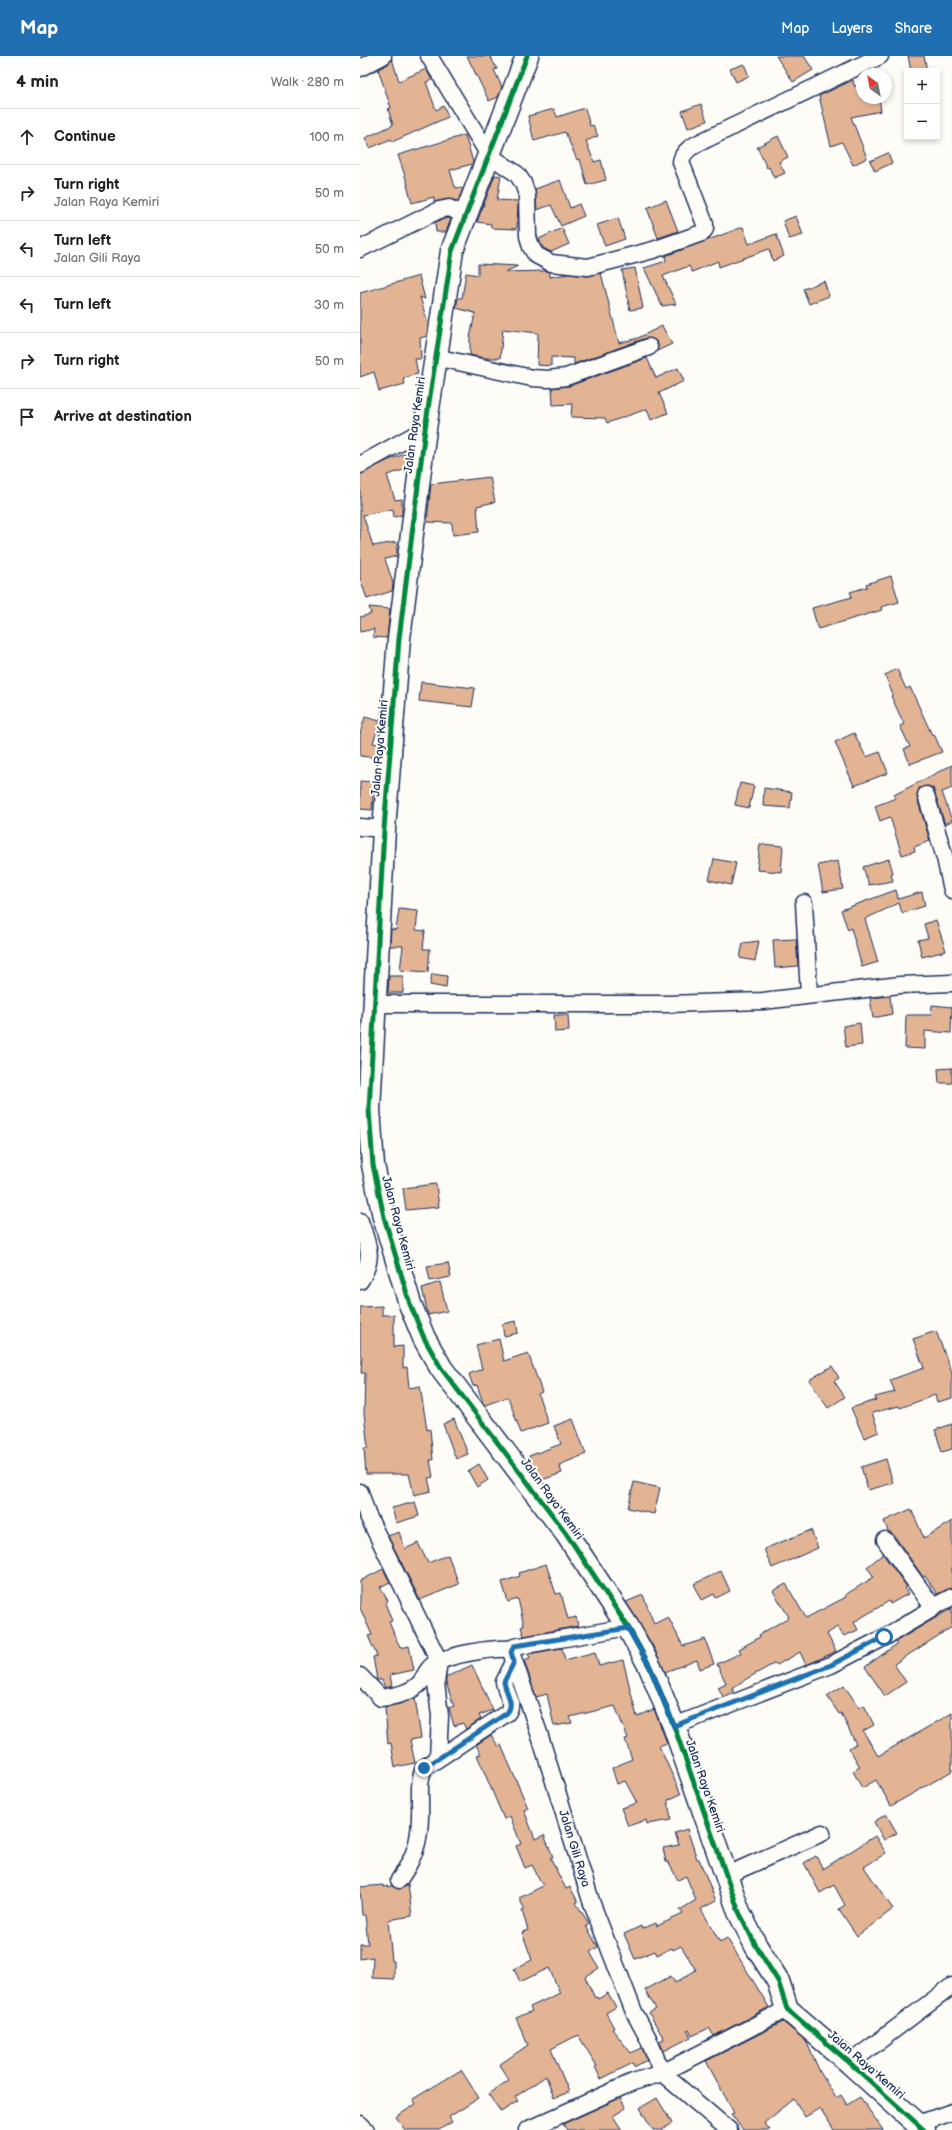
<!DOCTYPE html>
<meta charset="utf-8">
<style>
:root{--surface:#fff;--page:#f2f2f2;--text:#222;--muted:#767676;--line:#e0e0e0;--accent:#1f6fb2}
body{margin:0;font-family:"Balsamiq Sans",sans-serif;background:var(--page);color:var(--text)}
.controls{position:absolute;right:12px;top:12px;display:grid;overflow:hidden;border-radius:0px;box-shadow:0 2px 6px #0003}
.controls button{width:36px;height:36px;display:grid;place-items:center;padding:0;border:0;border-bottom:1px solid var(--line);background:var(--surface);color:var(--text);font:20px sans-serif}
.compass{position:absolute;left:496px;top:12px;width:36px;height:36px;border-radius:50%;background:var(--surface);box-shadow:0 2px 6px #0003;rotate:328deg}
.stop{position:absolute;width:12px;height:12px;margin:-9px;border:3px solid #1f6fb2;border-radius:50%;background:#fff}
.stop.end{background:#1f6fb2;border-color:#fff;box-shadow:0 1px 4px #0008}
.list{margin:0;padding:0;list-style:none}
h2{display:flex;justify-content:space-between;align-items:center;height:52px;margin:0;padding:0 16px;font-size:17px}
h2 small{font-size:13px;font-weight:400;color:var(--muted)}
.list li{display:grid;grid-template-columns:26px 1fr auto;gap:12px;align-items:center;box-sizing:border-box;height:56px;padding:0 16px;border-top:1px solid var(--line)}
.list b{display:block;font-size:15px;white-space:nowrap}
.list p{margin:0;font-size:13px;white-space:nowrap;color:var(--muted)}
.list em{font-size:13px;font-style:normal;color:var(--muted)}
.icon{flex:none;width:22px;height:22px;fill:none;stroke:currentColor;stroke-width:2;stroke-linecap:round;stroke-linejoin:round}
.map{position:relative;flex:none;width:592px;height:2074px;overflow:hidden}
header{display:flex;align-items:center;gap:24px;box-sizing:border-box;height:56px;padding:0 20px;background:var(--accent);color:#fff}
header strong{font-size:19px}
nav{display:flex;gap:22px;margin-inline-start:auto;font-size:14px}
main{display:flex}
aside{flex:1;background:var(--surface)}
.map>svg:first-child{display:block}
.building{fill:#e3b493;stroke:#1b2f5e}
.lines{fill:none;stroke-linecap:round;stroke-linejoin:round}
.street-casing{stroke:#1b2f5e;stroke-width:19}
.secondary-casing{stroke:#1b2f5e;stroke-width:25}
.street{stroke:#fdfcf7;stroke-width:16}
.secondary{stroke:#fdfcf7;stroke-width:22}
.cycleway-casing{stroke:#fdfcf7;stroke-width:8}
.cycleway{stroke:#00873e;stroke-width:5}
.route{stroke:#1f6fb2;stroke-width:5}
.labels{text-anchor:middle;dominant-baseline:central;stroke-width:4;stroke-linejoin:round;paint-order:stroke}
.street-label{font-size:12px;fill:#1b2f5e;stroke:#fdfcf7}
</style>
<header>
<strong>Map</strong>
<nav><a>Map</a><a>Layers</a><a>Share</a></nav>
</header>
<main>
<aside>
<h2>4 min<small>Walk · 280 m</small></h2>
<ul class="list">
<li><svg class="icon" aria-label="ahead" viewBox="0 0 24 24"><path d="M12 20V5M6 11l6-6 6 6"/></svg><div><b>Continue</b></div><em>100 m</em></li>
<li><svg class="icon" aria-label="right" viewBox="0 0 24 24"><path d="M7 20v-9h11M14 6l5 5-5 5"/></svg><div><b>Turn right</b><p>Jalan Raya Kemiri</p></div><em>50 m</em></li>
<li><svg class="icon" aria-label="left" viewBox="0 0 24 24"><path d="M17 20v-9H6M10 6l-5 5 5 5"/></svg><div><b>Turn left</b><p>Jalan Gili Raya</p></div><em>50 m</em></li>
<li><svg class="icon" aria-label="left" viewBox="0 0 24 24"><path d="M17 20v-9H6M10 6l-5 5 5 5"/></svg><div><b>Turn left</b></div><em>30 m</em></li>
<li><svg class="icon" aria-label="right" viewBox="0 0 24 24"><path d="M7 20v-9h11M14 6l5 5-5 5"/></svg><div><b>Turn right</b></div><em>50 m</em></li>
<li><svg class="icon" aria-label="arrive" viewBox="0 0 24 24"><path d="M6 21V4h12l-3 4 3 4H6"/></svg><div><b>Arrive at destination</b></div></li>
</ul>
</aside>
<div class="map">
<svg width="592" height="2074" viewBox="0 0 592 2074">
<rect width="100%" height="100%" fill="#fdfcf7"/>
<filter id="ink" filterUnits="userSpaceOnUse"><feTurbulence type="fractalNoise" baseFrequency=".025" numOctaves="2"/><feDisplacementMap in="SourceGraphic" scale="8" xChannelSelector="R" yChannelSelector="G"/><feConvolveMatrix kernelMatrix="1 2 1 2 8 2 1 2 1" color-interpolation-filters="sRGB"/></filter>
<g filter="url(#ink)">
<g class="building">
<polygon points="107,0 130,0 137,13 134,14 142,31 138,41 129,45"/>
<polygon points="416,0 444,0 453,14 433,26"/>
<polygon points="548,0 564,0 567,15 551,15"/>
<polygon points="32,3 39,25 66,13 72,24 66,26 76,54 84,50 88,61 32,86 31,83 10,92 5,82 33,69 28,53 31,52 18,13 28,8"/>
<polygon points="384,8 389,20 376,26 370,13"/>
<polygon points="493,24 494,30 502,29 502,42 519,42 521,55 491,61 507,102 493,109 482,86 471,90 459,40"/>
<polygon points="341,48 347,65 328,72 322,55"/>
<polygon points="225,52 230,70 233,69 238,80 226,85 234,106 241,104 246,124 227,129 220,103 217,104 205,76 174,85 168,60 194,53 197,61"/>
<polygon points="105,79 113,106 112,108 90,114 95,131 103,133 98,145 88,143 74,146 74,141 52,147 47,129 48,129 38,99"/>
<polygon points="418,80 428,101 419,106 425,117 414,122 409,111 407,112 397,91"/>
<polygon points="528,97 532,107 515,115 510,105"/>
<polygon points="135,119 141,120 137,144 158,145 157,173 131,172 131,168 117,166"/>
<polygon points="200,124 210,152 219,148 224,160 201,170 191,149 177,154 175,133"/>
<polygon points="306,144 318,175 298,182 287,152"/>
<polygon points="436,160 443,179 429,183 423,165"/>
<polygon points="88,162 91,163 86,176 76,176 75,166"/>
<polygon points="258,162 265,183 245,190 237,169"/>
<polygon points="383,171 389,188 416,178 424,200 413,205 409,193 359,211 358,205 332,216 329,210 303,220 316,248 302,250 284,212 306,205 305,200"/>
<polygon points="202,172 209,188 191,196 183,192 179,183"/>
<polygon points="118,208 158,210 145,216 186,215 190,216 190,221 208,218 227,220 241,217 259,287 278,282 302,270 312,288 297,295 298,288 295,284 286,282 214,308 214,302 191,301 191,310 177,309 178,277 143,273 140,302 124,302 110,299 110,282 115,257 96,252 98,242 102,242 106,217 118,219"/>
<polygon points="275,212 283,252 270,254 262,214"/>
<polygon points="59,220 65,243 60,241 68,268 67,280 60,282 61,303 55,303 58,318 43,322 45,328 19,335 14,316 0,321 0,237"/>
<polygon points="464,225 469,240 449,248 443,233"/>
<polygon points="287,302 296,322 318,312 324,325 299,337 308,357 291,364 287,353 247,367 245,362 211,361 212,348 193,349 192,332 209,330"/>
<polygon points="45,398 48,407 47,413 27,419 35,444 42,443 42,459 34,461 33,453 3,459 13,490 36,486 37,494 37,500 25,503 33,527 32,535 7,543 0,522 0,418 31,403"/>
<polygon points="130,421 135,446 117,450 119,476 93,479 92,467 67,466 71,428"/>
<polygon points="531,520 539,546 521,551 522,554 458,573 452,552 492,541 490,536 507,531 506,528"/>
<polygon points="9,551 30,553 27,582 13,581 14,573 0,576 0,561 11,558"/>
<polygon points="537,613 546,633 550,631 572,679 574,678 582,696 550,708 544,693 550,691 540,670 544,668 531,640 533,639 525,619"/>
<polygon points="61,626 115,632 112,651 59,645"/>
<polygon points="5,661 20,665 13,687 18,688 17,702 0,700 0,678"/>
<polygon points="494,677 506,701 520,696 528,717 494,730 475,686"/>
<polygon points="592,709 592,732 582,736 592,765 585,768 573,732 568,730 559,732 557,742 570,785 554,791 555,795 542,799 530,761 520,765 515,750 536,742 534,739"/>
<polygon points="0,725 14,726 12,754 0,753"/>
<polygon points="380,727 394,730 389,752 375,749"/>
<polygon points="404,732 432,736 430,752 403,750"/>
<polygon points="400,788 423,790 421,816 397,814"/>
<polygon points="354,803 376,807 371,829 349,824"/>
<polygon points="529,803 533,817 531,818 533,825 509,829 503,811"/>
<polygon points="478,805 483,833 463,836 458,809"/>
<polygon points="536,834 538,843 562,836 565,850 542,857 539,847 505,863 518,906 502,911 491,872 488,874 481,854"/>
<polygon points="39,853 58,855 56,874 65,875 63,893 70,893 68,916 40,914 43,890 30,890 31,873 36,874"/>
<polygon points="576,864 586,895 562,901 558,884 568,882 564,868"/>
<polygon points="436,883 438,910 415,912 413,884"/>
<polygon points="399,885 395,905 380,902 383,887"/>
<polygon points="72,918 87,920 86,932 70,929"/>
<polygon points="29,920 43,920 43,937 28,937"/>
<polygon points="530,940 532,958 513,962 510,942"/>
<polygon points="572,949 592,951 591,977 565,975 565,993 545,992 546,959 571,959"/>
<polygon points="194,959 208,959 209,975 195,976"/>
<polygon points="500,967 502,989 486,991 483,970"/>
<polygon points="592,1012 592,1027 579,1027 578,1013"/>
<polygon points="76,1128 79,1151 46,1154 43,1132"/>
<polygon points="88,1207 91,1221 70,1225 67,1210"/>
<polygon points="80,1226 87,1255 68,1259 62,1232"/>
<polygon points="22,1250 22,1259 34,1259 34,1291 43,1290 43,1312 47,1311 49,1332 60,1330 67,1374 70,1373 73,1404 70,1404 73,1421 68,1422 71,1435 54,1439 49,1418 6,1418 4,1392 8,1392 4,1357 5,1317 1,1317 2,1301 0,1301 0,1251"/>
<polygon points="156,1265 158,1277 144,1280 142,1268"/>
<polygon points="576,1275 592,1317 592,1342 577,1346 575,1339 540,1352 539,1350 512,1357 519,1376 504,1382 491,1352 516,1344 515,1341 535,1336 530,1324 564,1312 553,1283"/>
<polygon points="139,1283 144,1305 168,1297 182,1336 178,1338 188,1367 161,1377 148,1341 125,1349 123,1347 117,1329 113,1330 109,1318 122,1313 116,1289"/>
<polygon points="472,1310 479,1322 474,1325 485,1341 468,1352 449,1324"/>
<polygon points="94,1363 108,1398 96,1403 83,1368"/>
<polygon points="213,1363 226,1398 199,1409 202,1417 182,1424 174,1414 169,1400 201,1388 194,1370"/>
<polygon points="592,1368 592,1393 582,1396 575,1374"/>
<polygon points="526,1403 533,1427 508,1434 501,1411"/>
<polygon points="119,1408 128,1424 117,1431 108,1415"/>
<polygon points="274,1426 300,1432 294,1458 268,1452"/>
<polygon points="55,1446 59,1460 36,1467 32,1452"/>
<polygon points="551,1453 564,1482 592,1465 592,1532 577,1538 565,1520 563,1521 533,1478 528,1475 524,1465"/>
<polygon points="451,1474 458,1492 412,1512 404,1493"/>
<polygon points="39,1476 45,1493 58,1487 68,1507 88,1499 99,1528 60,1544 28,1480"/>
<polygon points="523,1498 547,1531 545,1532 548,1538 530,1548 529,1545 494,1566 498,1574 484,1580 477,1571 467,1578 476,1595 462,1602 446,1609 440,1596 417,1609 415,1607 388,1622 372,1632 374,1635 363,1641 358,1631 366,1627 357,1608 381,1597 379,1593 400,1581 399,1579 429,1561 413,1535 426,1528 446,1562 486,1541 485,1539 514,1521 507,1511"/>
<polygon points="186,1508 196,1538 201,1537 208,1563 216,1561 218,1570 164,1580 161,1571 164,1570 158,1543 148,1546 142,1526 160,1520 159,1517"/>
<polygon points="23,1513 30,1526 20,1531 28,1545 25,1547 32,1565 29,1566 40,1592 49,1590 54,1614 30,1619 32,1630 25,1632 22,1624 17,1624 13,1601 17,1600 8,1580 12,1579 0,1552 0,1525"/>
<polygon points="361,1515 370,1535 356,1542 354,1538 342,1544 334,1528"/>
<polygon points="283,1539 294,1568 308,1561 323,1590 345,1583 354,1608 340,1613 337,1604 305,1616 294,1592 266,1546"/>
<polygon points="592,1552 592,1571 534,1608 546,1626 525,1640 505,1611 537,1588 535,1586"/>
<polygon points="202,1592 205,1604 235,1596 239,1610 263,1604 277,1661 294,1653 307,1687 299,1690 321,1738 308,1744 311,1764 287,1768 286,1764 268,1770 261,1752 277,1747 265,1725 257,1728 252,1712 272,1703 265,1683 268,1682 255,1650 210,1661 212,1667 194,1670 187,1638 176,1641 164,1604 170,1602 168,1598"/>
<polygon points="112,1609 133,1654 119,1659 121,1663 106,1673 103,1667 94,1670 89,1652 94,1650 86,1627 86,1621"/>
<polygon points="484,1629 499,1652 504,1649 514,1669 503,1675 518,1700 592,1657 592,1715 531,1750 516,1724 502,1732 493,1715 500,1711 489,1692 496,1688 481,1657 479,1658 467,1640"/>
<polygon points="55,1642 61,1682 50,1684 55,1707 35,1711 31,1687 28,1688 25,1651 40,1648"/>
<polygon points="131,1679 138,1690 141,1689 168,1752 164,1754 175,1783 184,1779 193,1801 190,1802 206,1833 210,1831 218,1846 216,1847 229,1868 226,1870 238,1891 230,1896 239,1912 225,1921 235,1942 237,1941 238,1943 248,1937 256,1951 246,1957 254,1972 252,1973 271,1997 282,1992 287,2004 274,2011 273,2007 241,2023 235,2011 237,2010 218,1979 191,1993 209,2036 194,2042 186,2020 155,2041 158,2045 141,2056 128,2038 149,2024 139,2009 168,1989 156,1962 172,1955 170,1951 200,1937 189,1912 160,1926 154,1913 172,1904 162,1876 168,1874 162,1855 165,1854 159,1842 183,1830 172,1809 165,1812 156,1790 161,1788 150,1760 144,1763 117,1699 121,1698 116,1689"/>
<polygon points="526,1758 537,1777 524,1784 514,1766"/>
<polygon points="327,1773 337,1803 339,1803 356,1845 341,1853 360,1886 367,1882 409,1951 354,1980 349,1972 332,1980 329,1974 327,1975 331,1981 304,1995 299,1985 304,1983 289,1957 296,1953 285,1934 311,1920 315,1927 336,1914 321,1890 313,1894 312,1892 297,1899 295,1895 275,1903 264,1878 281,1870 282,1873 296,1867 297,1870 323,1858 320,1854 336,1844 326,1820 318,1824 308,1806 306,1806 303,1792 319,1789 315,1777"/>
<polygon points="515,1780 526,1797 504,1811 533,1853 497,1880 479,1853 485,1849 474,1829 460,1837 444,1807 456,1800 463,1813"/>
<polygon points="48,1828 52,1860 28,1864 32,1905 34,1905 34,1923 12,1922 13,1901 0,1903 0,1888 8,1888 5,1859 2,1859 0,1831 23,1829 23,1831 32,1830 39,1833"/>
<polygon points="423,1966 446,1985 460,2016 476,2042 481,2039 487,2049 500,2041 523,2074 474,2074 460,2052 445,2061 434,2043 404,2067 410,2074 383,2074 371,2058 374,2057 346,2005"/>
<polygon points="101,2014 119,2042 89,2061 92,2066 79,2074 45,2074 36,2061 56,2048 53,2043"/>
<polygon points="260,2042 266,2052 253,2060 262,2074 207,2074 203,2068"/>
<polygon points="297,2042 312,2067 301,2074 293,2074 280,2052"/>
</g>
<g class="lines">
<defs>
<g id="street">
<path d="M69 0 129 99 157 118 163 127 167 139 168 180 171 191 176 199 191 207 228 211 293 194 342 177 345 173V168L321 106C323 92 339 87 351 81L520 0"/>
<polyline points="0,12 23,0"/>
<polyline points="0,193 79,154 89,152 105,159"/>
<polyline points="75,301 172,322 188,323 206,321 289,291"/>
<polyline points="0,409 65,373"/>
<polyline points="566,739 585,802 592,834"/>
<polyline points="0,771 24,773"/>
<polyline points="444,847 449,939"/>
<polyline points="14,948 307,948 403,945 540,929 592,927"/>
<path d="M0 1165C8 1191 15 1200 0 1225"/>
<polyline points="0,1436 7,1458 79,1605 76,1627 80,1660 78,1702"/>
<polyline points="573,1551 592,1541"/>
<path id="s1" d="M268 1571 154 1591 151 1596 179 1677 232 1848 274 1956 288 1982 302 2017 369 2074"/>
<path d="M0 1620 21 1642C34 1641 53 1636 61 1626 65 1620 67 1613 73 1609 89 1598 132 1592 152 1593"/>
<polyline points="314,1670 471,1609 525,1581 572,1553 573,1551 525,1484"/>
<polyline points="365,1820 462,1777"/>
<path d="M39 1824C58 1797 61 1779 60 1745 60 1733 59 1724 64 1712L147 1657C155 1647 146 1638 144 1626L154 1606"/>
<polyline points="490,2007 592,1930"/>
<polyline points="0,2068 6,2074"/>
<polyline points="558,2068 592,2056"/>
<polyline points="167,2074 273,2026 302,2017 427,1953"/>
</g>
<polyline id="secondary" points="167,0 92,195 65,373 39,583 24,773 9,1054 13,1109 24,1161 50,1248 64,1282 81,1312 206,1477 268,1571 290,1611 314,1670 379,1856 396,1890 418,1925 427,1953 490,2007 564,2074"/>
</defs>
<use href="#street" class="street-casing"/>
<use href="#secondary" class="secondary-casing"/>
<use href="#street" class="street"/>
<use href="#secondary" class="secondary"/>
<defs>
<polyline id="cycleway" points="167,0 92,195 65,373 39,583 24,773 9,1054 13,1109 24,1161 50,1248 64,1282 81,1312 206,1477 268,1571 290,1611 314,1670 379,1856 396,1890 418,1925 427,1953 490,2007 564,2074"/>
</defs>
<use href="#cycleway" class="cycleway-casing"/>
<use href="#cycleway" class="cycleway"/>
</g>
</g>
<g class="lines" filter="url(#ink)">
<path class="route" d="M64 1712 147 1657C155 1647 146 1638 144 1626L154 1606 151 1596 154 1590 268 1572 290 1611 314 1670 471 1609 524 1581"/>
</g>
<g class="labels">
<g class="street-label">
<text transform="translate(55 369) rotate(-82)">Jalan Raya Kemiri</text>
<text transform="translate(20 692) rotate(-85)">Jalan Raya Kemiri</text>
<text transform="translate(38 1167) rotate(75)">Jalan Raya Kemiri</text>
<text transform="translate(192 1443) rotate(54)">Jalan Raya Kemiri</text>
<text transform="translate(345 1730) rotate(71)">Jalan Raya Kemiri</text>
<text stroke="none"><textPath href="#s1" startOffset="328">Jalan Gili Raya</textPath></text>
<text transform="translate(506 2009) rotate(41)">Jalan Raya Kemiri</text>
</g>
</g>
</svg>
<div class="controls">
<button>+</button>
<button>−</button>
</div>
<svg class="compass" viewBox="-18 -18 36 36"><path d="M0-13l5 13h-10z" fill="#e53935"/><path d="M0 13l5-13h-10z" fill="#767676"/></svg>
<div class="stop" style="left:524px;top:1581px"></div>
<div class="stop end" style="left:64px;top:1712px"></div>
</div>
</main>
